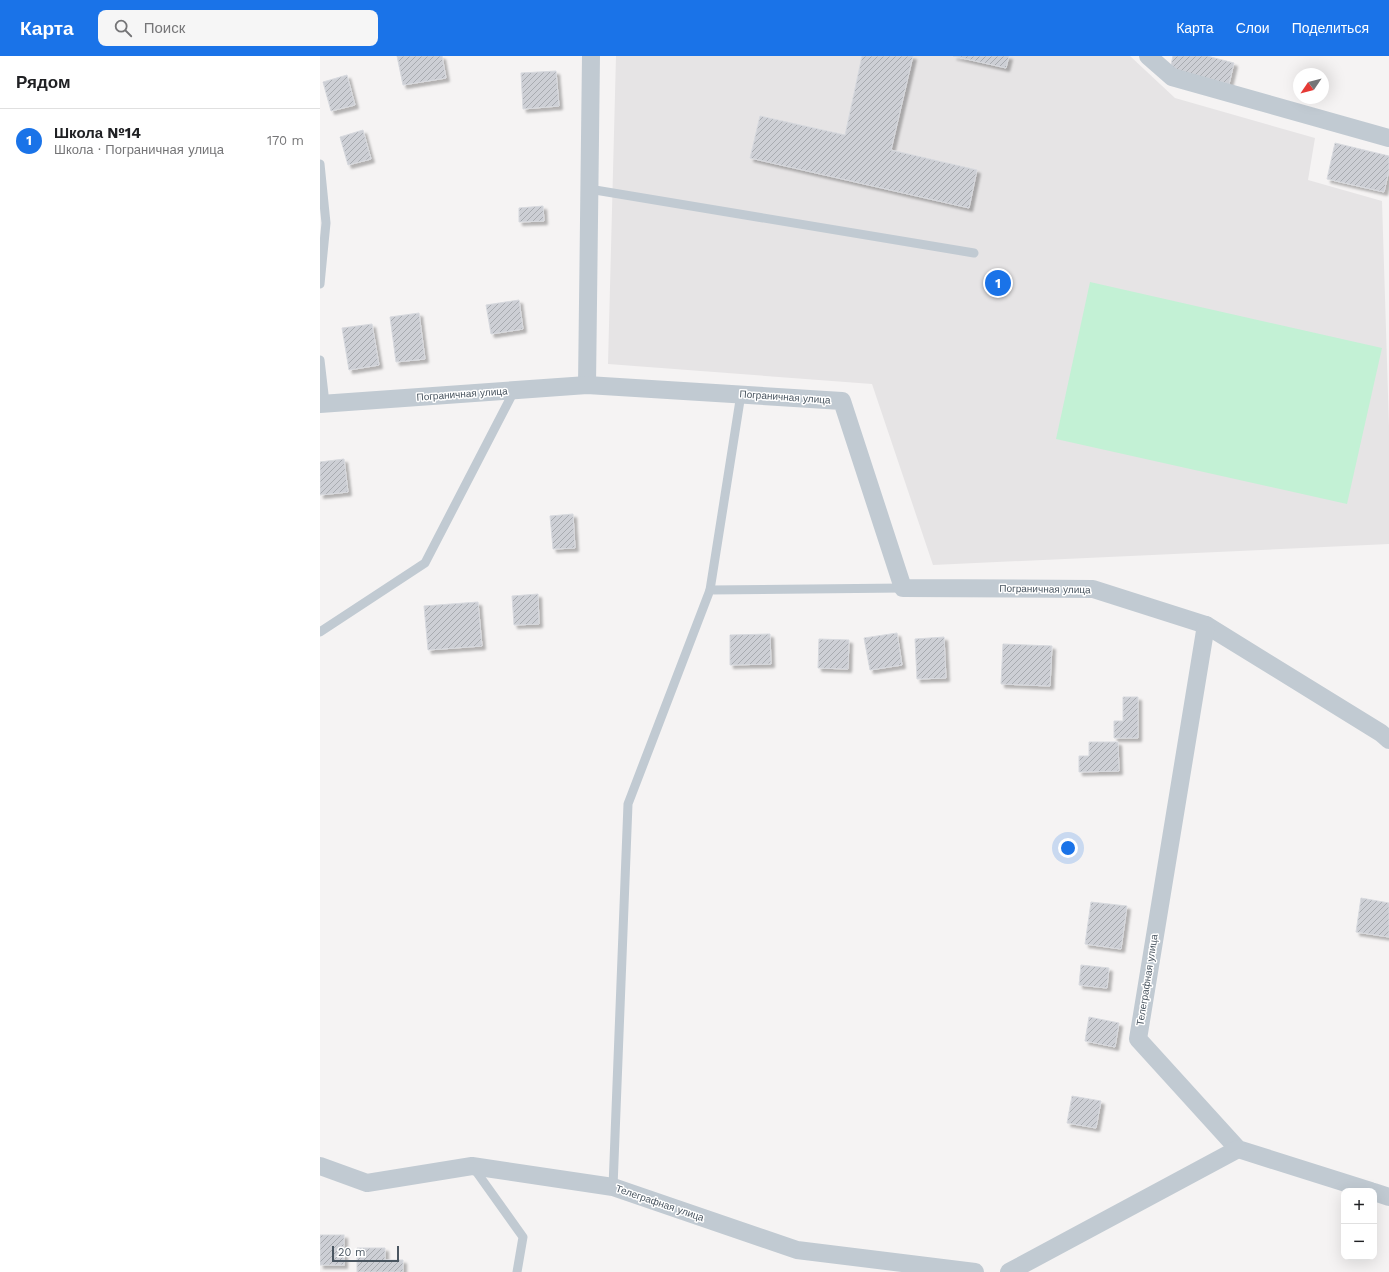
<!DOCTYPE html>
<html lang="ru">
<meta charset="utf-8">
<style>
:root{--surface:#fff;--page:#f6f6f6;--text:#202124;--muted:#757577;--line:#e0e0e0;--accent:#1a73e8}
body{margin:0;font-family:"Work Sans",sans-serif;background:var(--page);color:var(--text)}
.controls{position:absolute;right:12px;bottom:12px;display:grid;overflow:hidden;border-radius:8px;box-shadow:0 4px 16px #0002}
.controls button{width:36px;height:36px;display:grid;place-items:center;padding:0;border:0;border-bottom:1px solid var(--line);background:var(--surface);color:var(--text);font:20px sans-serif}
.compass{position:absolute;left:973px;top:12px;width:36px;height:36px;border-radius:50%;background:var(--surface);box-shadow:0 4px 16px #0002;rotate:235deg}
.scale{position:absolute;left:12px;bottom:10px;width:67px;box-sizing:border-box;padding-left:4px;border:2px solid #4a5661;border-top:0;font-size:11px;line-height:14px;white-space:nowrap;color:#4a5661;-webkit-text-stroke:3px #fff;paint-order:stroke}
.you{position:absolute;left:748px;top:792px;width:14px;height:14px;margin:-10px;border:3px solid #fff;border-radius:50%;background:#1a73e8;box-shadow:0 0 0 6px #1a73e833}
.badge{display:grid;place-items:center;width:26px;height:26px;border-radius:50%;background:var(--accent);color:#fff;font-size:13px;font-weight:700}
.pin{position:absolute;translate:-50% -50%;border:2px solid #fff;box-shadow:0 1px 4px #0006}
.list{margin:0;padding:0;list-style:none}
h2{display:flex;justify-content:space-between;align-items:center;height:52px;margin:0;padding:0 16px;font-size:17px}
h2 small{font-size:13px;font-weight:400;color:var(--muted)}
.list li{display:grid;grid-template-columns:26px 1fr auto;gap:12px;align-items:center;box-sizing:border-box;height:64px;padding:0 16px;border-top:1px solid var(--line)}
.list b{display:block;font-size:15px;white-space:nowrap}
.list p{margin:0;font-size:13px;white-space:nowrap;color:var(--muted)}
.list em{font-size:13px;font-style:normal;color:var(--muted)}
.icon{flex:none;width:22px;height:22px;fill:none;stroke:currentColor;stroke-width:2;stroke-linecap:round;stroke-linejoin:round}
.map{position:relative;flex:none;width:1069px;height:1216px;overflow:hidden}
header{display:flex;align-items:center;gap:24px;box-sizing:border-box;height:56px;padding:0 20px;background:var(--accent);color:#fff}
header strong{font-size:19px}
nav{display:flex;gap:22px;margin-inline-start:auto;font-size:14px}
.search{width:280px;height:36px;background:var(--page);display:flex;align-items:center;gap:10px;box-sizing:border-box;padding:0 14px;border-radius:8px;color:var(--muted);font-size:15px}
main{display:flex}
aside{flex:1;background:var(--surface)}
.map>svg:first-child{display:block}
.education{fill:#e6e4e5}
.green{fill:#c3f1d5}
.building{fill:url(#building-hatch);stroke:#d7d9de;filter:url(#shadow)}
.lines{fill:none;stroke-linecap:round;stroke-linejoin:round}
.lane{stroke:#c1cad2;stroke-width:9}
.street{stroke:#c1cad2;stroke-width:18}
.labels{text-anchor:middle;dominant-baseline:central;stroke-width:3;stroke-linejoin:round;paint-order:stroke}
.street-label{font-size:10px;fill:#4a5661;stroke:#fff}
</style>
<header>
<strong>Карта</strong>
<div class="search"><svg class="icon" aria-label="search" viewBox="0 0 24 24"><circle cx="10" cy="10" r="6"/><path d="M15 15l6 6"/></svg>Поиск</div>
<nav><a>Карта</a><a>Слои</a><a>Поделиться</a></nav>
</header>
<main>
<aside>
<h2>Рядом<small></small></h2>
<ul class="list">
<li><span class="badge">1</span><div><b>Школа №14</b><p>Школа · Пограничная улица</p></div><em>170 m</em></li>
</ul>
</aside>
<div class="map">
<svg width="1069" height="1216" viewBox="0 0 1069 1216">
<defs>
<pattern id="building-hatch" width="6" height="6" patternUnits="userSpaceOnUse"><rect width="6" height="6" fill="#cdcfd5"/><path d="M-1 1l2-2M0 6l6-6M5 7l2-2" fill="none" stroke="#a8abb0"/></pattern>
<filter id="shadow"><feDropShadow dx="3.5" dy="3.5" stdDeviation="1" flood-color="#0004"/></filter>
</defs>
<rect width="100%" height="100%" fill="#f5f3f3"/>
<polygon class="education" points="296,0 810,0 855,42 995,82 988,124 1062,145 1069,370 1069,488 613,509 552,328 288,308"/>
<polygon class="green" points="770,226 1062,292 1027,448 736,383"/>
<g class="building">
<polygon points="77,0 122,0 126,22 83,29"/>
<polygon points="542,0 593,0 571,94 657,114 649,152 430,102 440,60 525,79"/>
<polygon points="633,0 689,0 686,12"/>
<polygon points="853,0 887,0 914,7 909,28 850,13"/>
<polygon points="236,15 239,50 203,53 201,17"/>
<polygon points="27,19 35,49 11,55 3,26"/>
<polygon points="43,74 51,103 28,109 20,81"/>
<polygon points="1015,87 1069,100 1069,114 1064,136 1007,123"/>
<polygon points="223,150 224,165 199,166 199,152"/>
<polygon points="199,244 203,273 171,278 166,249"/>
<polygon points="99,257 105,303 76,306 70,261"/>
<polygon points="52,268 59,309 29,314 22,272"/>
<polygon points="24,403 28,436 0,439 0,406"/>
<polygon points="253,458 255,492 233,493 230,460"/>
<polygon points="218,538 219,568 194,569 192,540"/>
<polygon points="158,546 162,590 108,594 104,550"/>
<polygon points="577,577 582,609 550,614 544,582"/>
<polygon points="450,578 451,608 410,609 410,579"/>
<polygon points="624,581 626,622 597,623 595,583"/>
<polygon points="499,583 529,584 528,613 498,612"/>
<polygon points="683,588 732,590 730,630 681,628"/>
<polygon points="803,641 818,641 818,682 794,682 794,665 803,665"/>
<polygon points="769,686 798,686 799,715 759,716 759,700 769,700"/>
<polygon points="1041,842 1069,847 1069,881 1036,876"/>
<polygon points="771,846 807,850 801,893 765,888"/>
<polygon points="761,909 789,912 787,932 759,929"/>
<polygon points="769,961 799,967 795,991 765,985"/>
<polygon points="752,1040 781,1045 776,1072 747,1067"/>
<rect x="0" y="1179" width="24" height="30"/>
<polygon points="37,1192 65,1192 65,1204 83,1204 83,1216 37,1216"/>
</g>
<g class="lines">
<g class="lane">
<polyline points="0,108 6,167 0,228"/>
<polyline points="269,133 654,197"/>
<polyline points="0,304 5,347"/>
<polyline points="390,534 421,338"/>
<polyline points="0,576 105,507 194,335"/>
<polyline points="153,1111 203,1181 197,1216"/>
<polyline points="293,1131 308,748 390,534 583,532"/>
</g>
<g class="street">
<polyline points="828,0 852,21 1069,82"/>
<polyline points="267,329 271,0"/>
<polyline points="0,348 267,329 522,345 583,532 773,533 886,569 1061,677 1069,684"/>
<polyline points="886,569 818,983 918,1093 1051,1135"/>
<polyline points="0,1110 47,1127 152,1110 293,1131 477,1194 655,1216"/>
<polyline points="1054,1136 1069,1141"/>
<polyline points="689,1216 918,1093"/>
</g>
</g>
<g class="labels">
<g class="street-label">
<text transform="translate(142 338) rotate(-4)">Пограничная улица</text>
<text transform="translate(465 341) rotate(4)">Пограничная улица</text>
<text transform="translate(725 533) rotate(1)">Пограничная улица</text>
<text transform="translate(827 924) rotate(-81)">Телеграфная улица</text>
<text transform="translate(340 1147) rotate(19)">Телеграфная улица</text>
</g>
</g>
</svg>
<div class="controls">
<button>+</button>
<button>−</button>
</div>
<svg class="compass" viewBox="-18 -18 36 36"><path d="M0-13l5 13h-10z" fill="#e53935"/><path d="M0 13l5-13h-10z" fill="#757577"/></svg>
<div class="scale">20 m</div>
<div class="you"></div>
<div class="pin badge" style="left:678px;top:227px">1</div>
</div>
</main>
